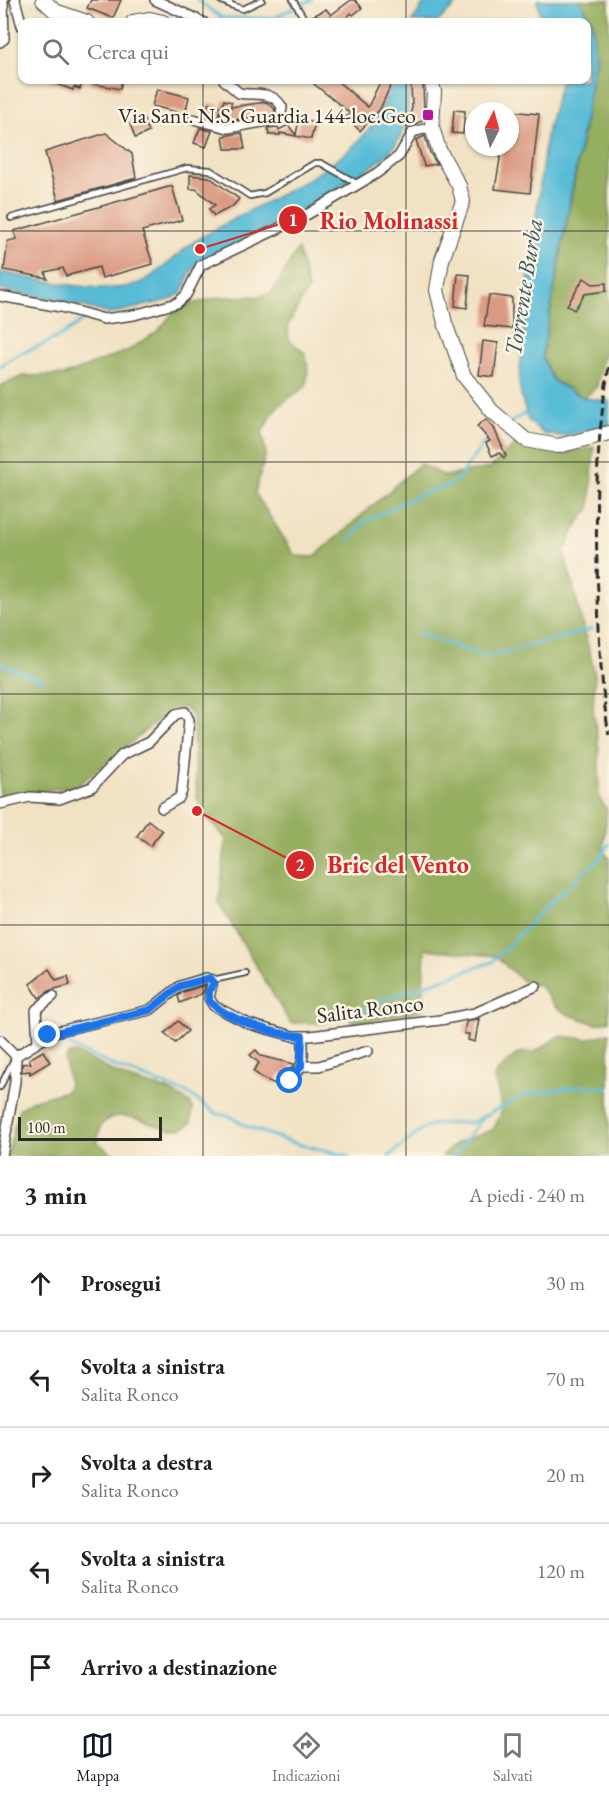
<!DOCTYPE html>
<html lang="it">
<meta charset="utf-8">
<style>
:root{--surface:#fff;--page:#f2f2f2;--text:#202124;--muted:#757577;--line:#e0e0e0;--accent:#111827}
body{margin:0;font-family:"EB Garamond",serif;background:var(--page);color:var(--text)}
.compass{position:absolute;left:465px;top:102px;width:54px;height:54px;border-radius:50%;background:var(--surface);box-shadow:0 2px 4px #0004;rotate:6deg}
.scale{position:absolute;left:18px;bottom:15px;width:144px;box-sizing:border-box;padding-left:6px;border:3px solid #2b2b2b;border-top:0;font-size:16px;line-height:21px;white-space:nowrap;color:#2b2b2b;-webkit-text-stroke:4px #fcf5e5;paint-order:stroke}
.stop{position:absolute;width:18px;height:18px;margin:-14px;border:4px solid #1a73e8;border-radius:50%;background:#fff}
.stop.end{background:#1a73e8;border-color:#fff;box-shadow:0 2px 6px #0008}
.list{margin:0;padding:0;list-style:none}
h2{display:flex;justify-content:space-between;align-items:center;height:78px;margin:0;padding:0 24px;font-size:26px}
h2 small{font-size:20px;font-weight:400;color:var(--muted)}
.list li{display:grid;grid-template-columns:39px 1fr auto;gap:18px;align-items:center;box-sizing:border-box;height:96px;padding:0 24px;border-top:2px solid var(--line)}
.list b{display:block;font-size:22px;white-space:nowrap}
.list p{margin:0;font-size:20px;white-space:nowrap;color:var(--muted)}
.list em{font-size:20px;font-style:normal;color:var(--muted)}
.icon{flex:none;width:33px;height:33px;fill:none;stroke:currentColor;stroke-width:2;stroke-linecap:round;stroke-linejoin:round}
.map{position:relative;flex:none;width:609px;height:1156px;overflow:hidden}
.search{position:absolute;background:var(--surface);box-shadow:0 2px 4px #0004;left:18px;right:18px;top:18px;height:66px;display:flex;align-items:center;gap:15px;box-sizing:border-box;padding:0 21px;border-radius:12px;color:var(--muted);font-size:22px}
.sheet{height:558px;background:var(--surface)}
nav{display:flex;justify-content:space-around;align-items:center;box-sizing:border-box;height:84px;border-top:2px solid var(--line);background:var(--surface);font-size:16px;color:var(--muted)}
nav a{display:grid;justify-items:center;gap:3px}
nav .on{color:var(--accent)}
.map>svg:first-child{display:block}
.forest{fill:#96ae60;stroke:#606c46;stroke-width:1.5}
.water{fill:#58bcd7;stroke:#427481;stroke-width:1.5}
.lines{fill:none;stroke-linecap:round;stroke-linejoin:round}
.stream{stroke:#58bcd7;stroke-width:3}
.building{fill:#da9a82}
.service-casing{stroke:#494642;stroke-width:8}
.minor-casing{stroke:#494642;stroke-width:12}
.secondary-casing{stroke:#494642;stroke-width:16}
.service{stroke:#fff;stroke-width:4.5}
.minor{stroke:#fff;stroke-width:9}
.secondary{stroke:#fff;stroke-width:14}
.rail{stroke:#2b2b2b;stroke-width:3;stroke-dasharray:9 4.5;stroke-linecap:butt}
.route{stroke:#1a73e8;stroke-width:8}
.grid{fill:none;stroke:#2b2b2b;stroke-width:1.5;stroke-opacity:0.55}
.poi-dot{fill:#b5179e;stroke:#fcf5e5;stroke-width:2}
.labels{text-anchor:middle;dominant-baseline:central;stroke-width:5;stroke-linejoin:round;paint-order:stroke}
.poi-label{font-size:22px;fill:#2b2b2b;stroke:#fcf5e5;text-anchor:end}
.street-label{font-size:22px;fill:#2b2b2b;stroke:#fcf5e5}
.water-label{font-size:24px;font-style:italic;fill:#38565f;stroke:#fcf5e5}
.leader{fill:none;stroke:#d62828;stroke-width:2}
.callout-dot{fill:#d62828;stroke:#fcf5e5;stroke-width:2}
.mark-label{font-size:18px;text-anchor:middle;font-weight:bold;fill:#fff}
.callout-label{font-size:24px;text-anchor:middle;font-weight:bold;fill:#d62828;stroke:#fcf5e5;stroke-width:5;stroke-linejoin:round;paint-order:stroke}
</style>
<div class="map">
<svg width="609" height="1156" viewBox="0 0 609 1156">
<rect width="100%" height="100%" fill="#fcf5e5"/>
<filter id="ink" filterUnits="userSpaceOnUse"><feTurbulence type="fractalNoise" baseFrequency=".0167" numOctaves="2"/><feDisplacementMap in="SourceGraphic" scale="12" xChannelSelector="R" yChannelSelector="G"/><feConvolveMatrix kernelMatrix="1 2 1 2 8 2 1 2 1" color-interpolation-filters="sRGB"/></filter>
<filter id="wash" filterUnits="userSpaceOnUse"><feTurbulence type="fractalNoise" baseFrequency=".008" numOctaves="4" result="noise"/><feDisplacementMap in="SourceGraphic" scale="24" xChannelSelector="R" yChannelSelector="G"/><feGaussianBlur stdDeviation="1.35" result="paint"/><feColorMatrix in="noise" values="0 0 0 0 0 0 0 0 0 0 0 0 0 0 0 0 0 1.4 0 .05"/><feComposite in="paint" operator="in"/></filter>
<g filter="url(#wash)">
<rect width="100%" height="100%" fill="#f1e2c4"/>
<g class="forest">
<polygon points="580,0 609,0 609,331 597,386 584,398 553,380 542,357 584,128 593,23"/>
<path d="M298 249 308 289 288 325 289 340 305 353 308 371 306 386 276 408 262 432 266 453 255 493 295 556 314 557 420 464 445 476 490 468 517 443C543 452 567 456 594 447L590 508 579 522 564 551 595 674 593 708 599 748V798L607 810 603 852 609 857V1021L597 1024 569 1015 555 1006 540 986 523 981 495 956 425 949 422 1010 353 1025 345 1005 325 1023H290L219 903 226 839 206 816 197 799 192 716 185 708H174L77 786 10 795 0 800V386L23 376 65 375 129 350 158 331 172 314 187 305 221 297 261 296 272 293Z"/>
<polygon points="609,1033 609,1156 442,1156 456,1143 493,1130 502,1111 495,1078 497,1072 513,1057 519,1053 535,1052 559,1036 588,1039"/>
<path d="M76 1053 128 1079 168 1090 190 1103 193 1109 191 1123C167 1146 129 1097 101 1125L97 1142 115 1156H7L19 1109 31 1101 66 1091 69 1085 65 1059 69 1054Z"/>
</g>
<g class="water">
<polygon points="429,0 461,0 437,22 412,22 423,5"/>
<polygon points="537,0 580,0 593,23 595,62 542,357 553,381 584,398 609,401 609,426 562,436 544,434 528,420 521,395 519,380 525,309 546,136 561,80 586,80 586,22 542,22"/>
<path d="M395 80H410C407 106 410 126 392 149 379 164 360 173 344 184 298 214 249 239 199 262L190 273 182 293 169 300 110 314 60 300 0 290V272C35 278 99 294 131 286 155 280 174 255 194 242 247 207 332 178 370 128 380 113 387 96 395 80Z"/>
</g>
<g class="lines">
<g class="stream">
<polyline points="197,0 222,18 273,18 311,0"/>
<path d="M0 367C19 351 31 351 52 340 66 334 76 325 88 316"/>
<polyline points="511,422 529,411"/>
<polyline points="350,540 364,522 423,493 449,486 458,479 488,437"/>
<polyline points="417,633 486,657 592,629"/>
<polyline points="0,663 43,681"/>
<polyline points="353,1019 382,1000 492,962 554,899 600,858 609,844"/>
<polyline points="64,1043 111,1065 189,1094 217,1114 230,1116 246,1126 293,1143 348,1156"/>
<polyline points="389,1156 424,1128 435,1124 473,1122 524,1095 580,1086 609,1088"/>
<polyline points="454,1156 481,1119"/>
</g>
</g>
<g id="blocks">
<g class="building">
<polygon points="91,0 121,0 113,18 87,8"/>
<polygon points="351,0 355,0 362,8 353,15 351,13 343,22 317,22 313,16 326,9 331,15"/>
<polygon points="45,80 83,80 80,89 74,87 73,90"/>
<polygon points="89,80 122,80 120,89 89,83"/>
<polygon points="309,80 336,80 368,107 381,80 393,80 380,109 360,131 346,117 350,113"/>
<polygon points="411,84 423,84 424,109 422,121 408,127 406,126 412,108"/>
<polygon points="157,89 189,97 185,114 152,106"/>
<polygon points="224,100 232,102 230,107 266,102 275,109 274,113 229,121 221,118 220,110 217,118 205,115 209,103 222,107"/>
<polygon points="454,110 465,111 463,134 452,133"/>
<polygon points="510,111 539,114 530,193 495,189 502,147 510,147"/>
<polygon points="143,118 149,132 135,138 130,124"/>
<polygon points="299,119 315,123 311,139 280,133 280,135 269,135 268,128 278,127 279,130 288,125 296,135"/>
<polygon points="200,128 212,131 206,147 194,143"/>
<polygon points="106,133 132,154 136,178 58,200 45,152"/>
<polygon points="242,133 245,149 225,149 223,136"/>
<polygon points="425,136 430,153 437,164 424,166 416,140"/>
<polygon points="190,175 209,177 239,199 233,206 214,216 209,209 215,205 196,189 190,189"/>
<polygon points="172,186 182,220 142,231 153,264 102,278 99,267 66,276 63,268 45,272 47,278 4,270 8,241 17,239 14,231"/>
<polygon points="458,274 470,275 467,308 455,306"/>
<polygon points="584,278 593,284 606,283 606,291 585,294 574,310 567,305"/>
<polygon points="489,295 512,298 512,329 484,326"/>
<polygon points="483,341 498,343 494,377 479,375"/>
<polygon points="486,419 494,428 506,456 504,458 499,453 492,456 486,443 490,441 477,426"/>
<polygon points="148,820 162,831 150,846 137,836"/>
<polygon points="49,969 56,980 68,976 70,985 51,990 39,998 30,984"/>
<polygon points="205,985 203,993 180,1003 178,996 183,992"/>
<polygon points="479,1019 475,1042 468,1040 469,1034 464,1034 466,1022"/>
<polygon points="178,1021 188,1031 175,1043 165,1033"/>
<polygon points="256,1050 261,1056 294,1064 293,1066 287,1073 280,1074 275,1084 264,1079 253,1071 259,1063 250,1055"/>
<polygon points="43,1051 50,1062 30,1074 30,1071 22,1072 22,1064 31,1063 29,1059"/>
</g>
</g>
</g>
<g filter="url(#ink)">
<use href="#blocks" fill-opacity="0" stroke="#494642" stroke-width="1.5"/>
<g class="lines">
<defs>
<g id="service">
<polyline points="220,0 231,5"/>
<polyline points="228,0 231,5 243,9 262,0"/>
<polyline points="293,0 306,22"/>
<polyline points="11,218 187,168 210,170 250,196 265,193 315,163 321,163 358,184"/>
<polyline points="213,980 245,973"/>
<polyline points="0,1087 15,1057"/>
</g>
<g id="minor">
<polyline points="15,0 22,26"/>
<polyline points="155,0 203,22"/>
<polyline points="0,42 4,39 3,0"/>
<path d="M193 119 228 128 280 119 282 107C272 90 256 96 239 93L224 80"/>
<polyline points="0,296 61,307 104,319 134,315 177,303 186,295 201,265 303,217 377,173 399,156 413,132 432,127"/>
<polyline points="0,804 30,797 59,799 92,787 122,755 149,742 176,714 185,712 189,720 182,791 179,798 162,808"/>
<polyline points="0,1040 16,1056"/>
<polyline points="38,1042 36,1010 53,996"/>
<polyline points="301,1066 319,1066 368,1051"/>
<path d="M284 1083C304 1075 305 1055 302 1036"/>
<polyline points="2,1156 15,1082 16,1056 55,1032 150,1010 180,986 206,978 213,980 209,998 214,1006 249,1024 293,1036 310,1036 440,1020 475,1013 536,986"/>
</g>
<g id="secondary">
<polyline points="43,0 55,11 87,22"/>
<polyline points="133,22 150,19 163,22"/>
<polyline points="431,80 434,92 432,127 439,150 459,186 463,201 442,260 437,290 445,323 464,376 492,411 526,440 558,446 609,433"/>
</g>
</defs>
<use href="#service" class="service-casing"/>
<use href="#minor" class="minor-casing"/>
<use href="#secondary" class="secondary-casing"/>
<use href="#service" class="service"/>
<use href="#minor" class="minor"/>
<use href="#secondary" class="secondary"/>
<path class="rail" d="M609 367C595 442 595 518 598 594 599 640 601 689 609 735"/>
</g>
</g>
<g class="lines" filter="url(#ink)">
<path class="route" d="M48 1035 150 1010 180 986 210 978 214 983 209 991V1001C227 1019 277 1036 302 1036L301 1066 290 1081"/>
</g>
<path class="grid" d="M203 0V22M406 0V22M203 80V1156M406 80V1156M0 231H609M0 462H609M0 694H609M0 925H609"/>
<rect class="poi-dot" x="422" y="109" width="12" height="12" rx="3"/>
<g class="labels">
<g class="poi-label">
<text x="416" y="115">Via Sant. N.S. Guardia 144-loc.Geo</text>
</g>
<g class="street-label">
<text transform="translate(370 1009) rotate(-7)">Salita Ronco</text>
</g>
<g class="water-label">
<text transform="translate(523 287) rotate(-81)">Torrente Burba</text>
</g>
</g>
<path class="leader" d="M200 249L293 220M197 811L300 865"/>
<g class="callout-dot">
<circle cx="200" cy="249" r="6"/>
<circle cx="197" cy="811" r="6"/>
<circle cx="293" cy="220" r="15"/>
<circle cx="300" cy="865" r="15"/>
</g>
<g class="mark-label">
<text x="293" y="226">1</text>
<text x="300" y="871">2</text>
</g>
<g class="callout-label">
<text x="389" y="229">Rio Molinassi</text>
<text x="398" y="873">Bric del Vento</text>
</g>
</svg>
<svg class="compass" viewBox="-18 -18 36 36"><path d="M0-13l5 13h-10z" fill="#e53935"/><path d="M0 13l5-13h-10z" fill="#757577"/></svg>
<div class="scale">100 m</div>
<div class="stop" style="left:290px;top:1081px"></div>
<div class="stop end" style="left:48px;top:1035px"></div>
<div class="search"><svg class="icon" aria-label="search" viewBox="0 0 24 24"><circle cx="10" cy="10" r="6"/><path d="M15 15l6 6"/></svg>Cerca qui</div>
</div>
<section class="sheet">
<h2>3 min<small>A piedi · 240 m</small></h2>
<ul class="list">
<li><svg class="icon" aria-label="ahead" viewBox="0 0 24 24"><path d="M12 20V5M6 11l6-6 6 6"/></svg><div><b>Prosegui</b></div><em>30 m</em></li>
<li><svg class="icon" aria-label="left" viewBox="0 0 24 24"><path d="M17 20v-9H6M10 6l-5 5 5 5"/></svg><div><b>Svolta a sinistra</b><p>Salita Ronco</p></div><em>70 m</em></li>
<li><svg class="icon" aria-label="right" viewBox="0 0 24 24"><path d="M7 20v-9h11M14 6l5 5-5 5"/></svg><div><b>Svolta a destra</b><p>Salita Ronco</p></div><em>20 m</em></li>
<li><svg class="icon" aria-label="left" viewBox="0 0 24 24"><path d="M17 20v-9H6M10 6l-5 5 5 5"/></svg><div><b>Svolta a sinistra</b><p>Salita Ronco</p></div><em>120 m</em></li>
<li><svg class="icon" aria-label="arrive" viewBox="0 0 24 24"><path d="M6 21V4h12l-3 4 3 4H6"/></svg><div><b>Arrivo a destinazione</b></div></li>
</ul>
</section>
<nav>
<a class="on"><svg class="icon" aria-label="map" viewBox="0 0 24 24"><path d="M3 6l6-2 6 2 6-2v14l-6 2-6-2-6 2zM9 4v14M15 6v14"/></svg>Mappa</a>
<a><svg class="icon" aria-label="directions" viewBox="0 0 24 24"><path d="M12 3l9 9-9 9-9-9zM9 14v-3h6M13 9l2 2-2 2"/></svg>Indicazioni</a>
<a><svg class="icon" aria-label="saved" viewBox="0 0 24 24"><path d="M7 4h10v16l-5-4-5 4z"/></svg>Salvati</a>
</nav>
